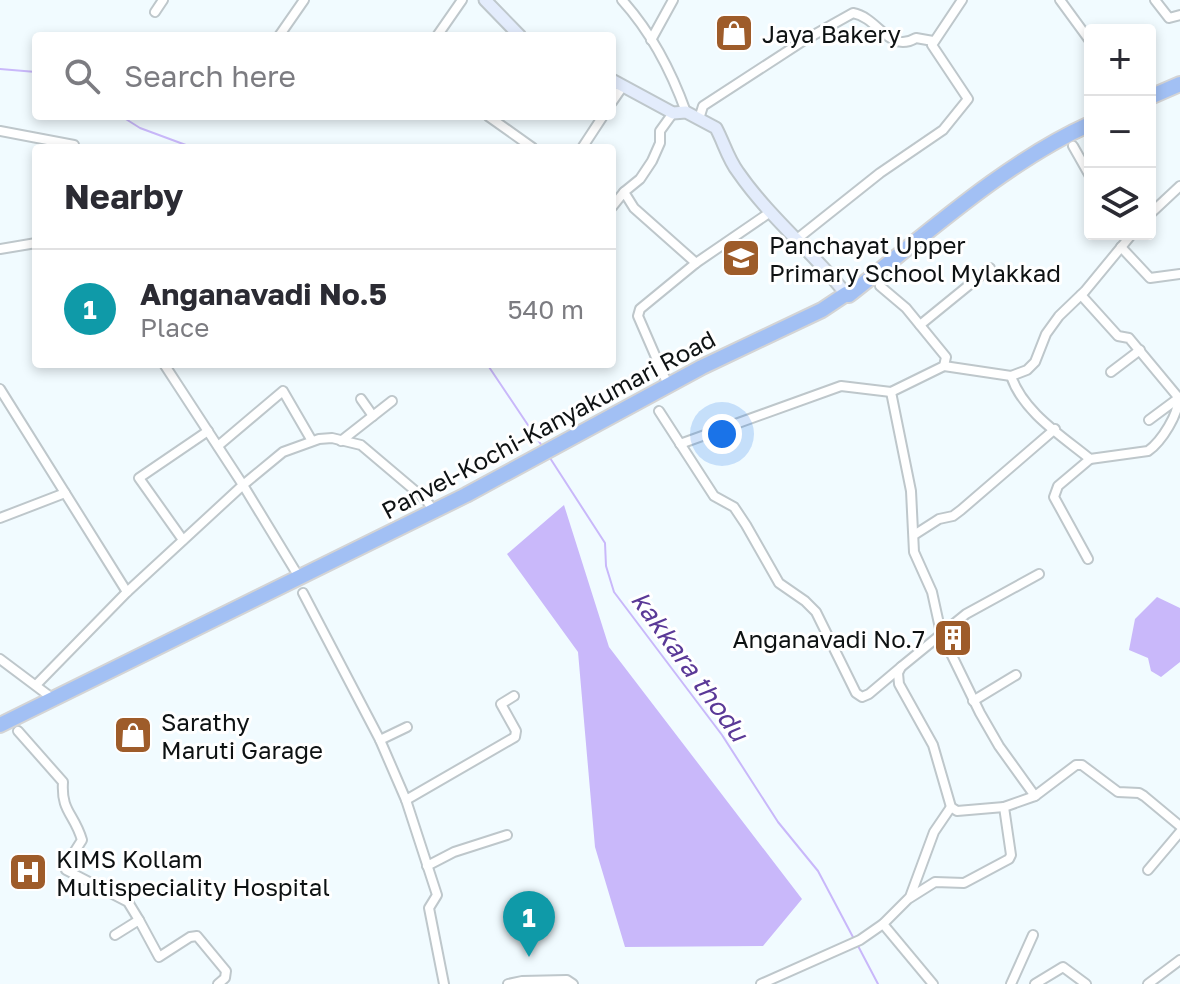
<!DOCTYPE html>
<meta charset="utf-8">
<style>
:root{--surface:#fff;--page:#f7f7f7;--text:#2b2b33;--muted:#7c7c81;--line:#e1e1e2;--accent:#9e5c2a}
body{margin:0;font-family:"Golos Text",sans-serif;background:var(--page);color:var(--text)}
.controls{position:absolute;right:24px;top:24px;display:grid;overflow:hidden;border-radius:8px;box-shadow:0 4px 12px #0003}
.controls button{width:72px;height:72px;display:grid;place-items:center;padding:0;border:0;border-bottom:2px solid var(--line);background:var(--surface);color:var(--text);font:40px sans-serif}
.you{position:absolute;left:722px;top:434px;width:28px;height:28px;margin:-20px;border:6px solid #fff;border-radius:50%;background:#1a73e8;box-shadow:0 0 0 12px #1a73e833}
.badge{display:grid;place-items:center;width:52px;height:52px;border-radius:50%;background:var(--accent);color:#fff;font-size:26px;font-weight:700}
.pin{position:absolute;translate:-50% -66px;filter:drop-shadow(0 2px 4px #0008)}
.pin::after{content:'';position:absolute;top:42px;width:28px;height:24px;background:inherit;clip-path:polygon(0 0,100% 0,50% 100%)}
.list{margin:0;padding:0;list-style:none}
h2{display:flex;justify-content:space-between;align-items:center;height:104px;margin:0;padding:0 32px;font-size:34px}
h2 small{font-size:26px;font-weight:400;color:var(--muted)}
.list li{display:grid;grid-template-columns:52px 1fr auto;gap:24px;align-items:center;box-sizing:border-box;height:120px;padding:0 32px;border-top:2px solid var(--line)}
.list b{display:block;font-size:30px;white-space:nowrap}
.list p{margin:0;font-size:26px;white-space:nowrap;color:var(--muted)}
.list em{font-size:26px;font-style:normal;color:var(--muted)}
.icon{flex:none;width:44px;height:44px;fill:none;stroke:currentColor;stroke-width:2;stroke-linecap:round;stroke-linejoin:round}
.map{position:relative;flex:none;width:1180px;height:984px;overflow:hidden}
.search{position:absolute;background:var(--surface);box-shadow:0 4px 12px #0003;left:32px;top:32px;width:584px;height:88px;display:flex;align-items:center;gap:20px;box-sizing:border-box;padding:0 28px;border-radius:8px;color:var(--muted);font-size:30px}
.panel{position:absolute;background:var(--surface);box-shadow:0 4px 12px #0003;left:32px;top:144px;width:584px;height:224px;border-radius:8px}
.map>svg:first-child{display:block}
.water{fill:#c9b8fa}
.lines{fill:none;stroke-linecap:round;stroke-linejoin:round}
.stream{stroke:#c9b8fa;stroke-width:2}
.street-casing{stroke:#bec7cb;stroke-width:12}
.secondary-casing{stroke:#bec7cb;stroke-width:15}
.highway-casing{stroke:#d4d4d5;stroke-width:18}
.street{stroke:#fff;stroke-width:8}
.secondary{stroke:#e3ecfc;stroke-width:11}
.highway{stroke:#a2c0f4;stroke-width:14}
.labels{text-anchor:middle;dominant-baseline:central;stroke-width:6;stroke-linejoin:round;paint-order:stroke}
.poi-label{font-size:24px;fill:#0e1213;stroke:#fff;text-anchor:start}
.street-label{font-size:24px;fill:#0e1213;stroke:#fff}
.water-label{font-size:26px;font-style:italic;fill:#5a3997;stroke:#fff}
</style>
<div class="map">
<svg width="1180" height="984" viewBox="0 0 1180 984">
<rect width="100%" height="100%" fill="#f1fbff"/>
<g class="water">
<polygon points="564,505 609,647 802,899 763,946 625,947 595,847 578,652 507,554"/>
<polygon points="1157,597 1180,608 1180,662 1161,677 1151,671 1148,658 1129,650 1135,619"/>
</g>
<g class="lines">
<g class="stream">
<polyline points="0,69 36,72"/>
<polyline points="121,116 140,128 194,148"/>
<polyline points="487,364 542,446"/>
<polyline points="550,458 605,543 606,566 614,592 722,735 778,822 818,871 854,939"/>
<polyline points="857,944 878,984"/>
</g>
<defs>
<g id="street">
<path d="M622 0C650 31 672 73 686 112"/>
<polyline points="1060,0 1090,41"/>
<polyline points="1155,0 1169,18 1180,15"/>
<polyline points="155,12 163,0"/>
<polyline points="279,36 304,0"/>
<polyline points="437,36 462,0"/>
<polyline points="651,40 673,0"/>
<polyline points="612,102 623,86"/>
<polyline points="488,116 533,148"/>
<path d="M699 119 703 106 803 41 853 13C879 18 889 54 916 38L933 41"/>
<polyline points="0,131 74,145"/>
<polyline points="1073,146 1090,176"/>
<polyline points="582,148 603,116"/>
<polyline points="624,192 640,179 652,161 660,143 660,131 673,113"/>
<polyline points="612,207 624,192 634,208 696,263"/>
<polyline points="1150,214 1180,186"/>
<polyline points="797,239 880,173 943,130 968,99 932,45 962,0"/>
<polyline points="1121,247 1150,278 1180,274"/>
<polyline points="0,249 36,243"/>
<polyline points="880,286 906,308 946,357 944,366 891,392 911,491 914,552 932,592 941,633 980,713 999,746 1035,796 1076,765 1082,765 1118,792 1139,793 1144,796 1180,826"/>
<polyline points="920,325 990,268"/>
<polyline points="164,364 243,485 299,577"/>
<polyline points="944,366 1011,376 1027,370 1035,362 1046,334 1059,316 1085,291 1132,234"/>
<polyline points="1111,372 1140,350"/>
<path d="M1011 376C1023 412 1062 436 1090 459L1148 451C1161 442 1180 413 1178 397L1129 338 1118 336 1081 295"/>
<polyline points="668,385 638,316 640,309 696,263 769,213"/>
<polyline points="0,389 127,592"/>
<polyline points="361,399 373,416"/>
<polyline points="659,411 714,496 734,507 746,525 779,583 805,601 816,612 856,693 862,697 869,694 901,667"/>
<polyline points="1149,420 1180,397"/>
<polyline points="341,441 392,401"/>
<polyline points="680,444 841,386 891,392"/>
<polyline points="218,446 283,391 312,441"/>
<polyline points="0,518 65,493"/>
<polyline points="914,535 939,519 953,516 961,510 1055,429"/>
<polyline points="183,540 139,478 208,431"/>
<polyline points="1088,559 1054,497 1058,486 1090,459"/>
<polyline points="303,593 380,740 406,800 437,895 429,908 444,984"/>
<polyline points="0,659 52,698"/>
<polyline points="36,685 127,592 243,485 283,452 319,439 332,438 361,445 426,500 434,511"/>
<polyline points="973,701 1016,675"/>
<path d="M18 731 63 782C61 812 74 813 82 840L66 865V870L128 902 139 920"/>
<polyline points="380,740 407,727"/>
<polyline points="406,800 515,737 516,731 501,704 514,696"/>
<polyline points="1004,807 957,811 951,807 933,745 899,684 898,673 901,667 966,614 1039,574"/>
<polyline points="427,866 454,852 507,835"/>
<polyline points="1148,870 1180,832"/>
<polyline points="910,897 934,832 951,807"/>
<polyline points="883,924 933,984"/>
<polyline points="115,935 139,920 159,957 190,937 197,936 226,971 225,978 218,984"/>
<polyline points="508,984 522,981 567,980 573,984"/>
<polyline points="761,984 860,940 883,924 908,899 935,882 964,883 1009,859 1011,855 1004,807 1035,796"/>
<polyline points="1011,984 1033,935"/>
<polyline points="1035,984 1063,967 1086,984"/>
<polyline points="1148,984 1180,960"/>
</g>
<g id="secondary">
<polyline points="485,0 520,36"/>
<path d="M612 80 673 113 686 112 716 128C724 143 728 159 738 172 769 217 812 251 846 294"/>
</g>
<g id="highway">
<polyline points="1150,97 1180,84"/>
<path d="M0 725 466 495 702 367 822 310 846 294 849 295C923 237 1005 162 1090 124"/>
</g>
</defs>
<use href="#street" class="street-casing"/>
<use href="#secondary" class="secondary-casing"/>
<use href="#highway" class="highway-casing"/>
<use href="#street" class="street"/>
<use href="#secondary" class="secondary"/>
<use href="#highway" class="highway"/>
</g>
<defs>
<symbol id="shop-square" viewBox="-11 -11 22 22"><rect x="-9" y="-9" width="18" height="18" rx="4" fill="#9e5c2a" stroke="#fff"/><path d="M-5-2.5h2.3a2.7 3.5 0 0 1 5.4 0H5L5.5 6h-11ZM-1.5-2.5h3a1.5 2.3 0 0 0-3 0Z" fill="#fff"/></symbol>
<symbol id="school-square" viewBox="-11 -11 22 22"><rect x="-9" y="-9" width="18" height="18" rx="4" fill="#9e5c2a" stroke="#fff"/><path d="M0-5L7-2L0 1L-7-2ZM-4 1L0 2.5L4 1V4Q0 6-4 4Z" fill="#fff"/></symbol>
<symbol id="building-square" viewBox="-11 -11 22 22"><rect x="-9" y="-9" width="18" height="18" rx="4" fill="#9e5c2a" stroke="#fff"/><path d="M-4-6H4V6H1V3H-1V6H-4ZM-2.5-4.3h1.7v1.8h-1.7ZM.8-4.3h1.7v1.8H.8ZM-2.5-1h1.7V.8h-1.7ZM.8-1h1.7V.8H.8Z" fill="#fff"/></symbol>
<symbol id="hospital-square" viewBox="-11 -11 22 22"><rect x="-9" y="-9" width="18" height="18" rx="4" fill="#9e5c2a" stroke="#fff"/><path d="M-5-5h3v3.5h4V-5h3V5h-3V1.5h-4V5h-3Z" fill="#fff"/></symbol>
</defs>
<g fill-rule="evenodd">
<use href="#shop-square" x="712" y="11" width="44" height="44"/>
<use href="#school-square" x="719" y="236" width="44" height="44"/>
<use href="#building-square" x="931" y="616" width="44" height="44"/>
<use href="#shop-square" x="111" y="713" width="44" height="44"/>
<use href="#hospital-square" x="6" y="850" width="44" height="44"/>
</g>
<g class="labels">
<g class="poi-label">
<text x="762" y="33">Jaya Bakery</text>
<text x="769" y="244">Panchayat Upper<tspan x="769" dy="28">Primary School Mylakkad</tspan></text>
<text x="925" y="638" text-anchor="end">Anganavadi No.7</text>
<text x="161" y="721">Sarathy<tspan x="161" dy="28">Maruti Garage</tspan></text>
<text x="56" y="858">KIMS Kollam<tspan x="56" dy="28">Multispeciality Hospital</tspan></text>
</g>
<g class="street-label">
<text transform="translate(548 424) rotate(-28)">Panvel-Kochi-Kanyakumari Road</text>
</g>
<g class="water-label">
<text transform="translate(690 666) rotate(54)">kakkara thodu</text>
</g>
</g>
</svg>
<div class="controls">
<button>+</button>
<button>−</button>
<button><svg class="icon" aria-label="layers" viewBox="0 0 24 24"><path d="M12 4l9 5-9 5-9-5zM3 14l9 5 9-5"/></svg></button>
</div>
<div class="you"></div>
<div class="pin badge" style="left:529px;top:957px;background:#0f9aa8">1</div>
<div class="search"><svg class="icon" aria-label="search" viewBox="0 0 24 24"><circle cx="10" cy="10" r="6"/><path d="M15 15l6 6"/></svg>Search here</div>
<section class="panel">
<h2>Nearby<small></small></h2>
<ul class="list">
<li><span class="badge" style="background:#0f9aa8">1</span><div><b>Anganavadi No.5</b><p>Place</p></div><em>540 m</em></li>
</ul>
</section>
</div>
